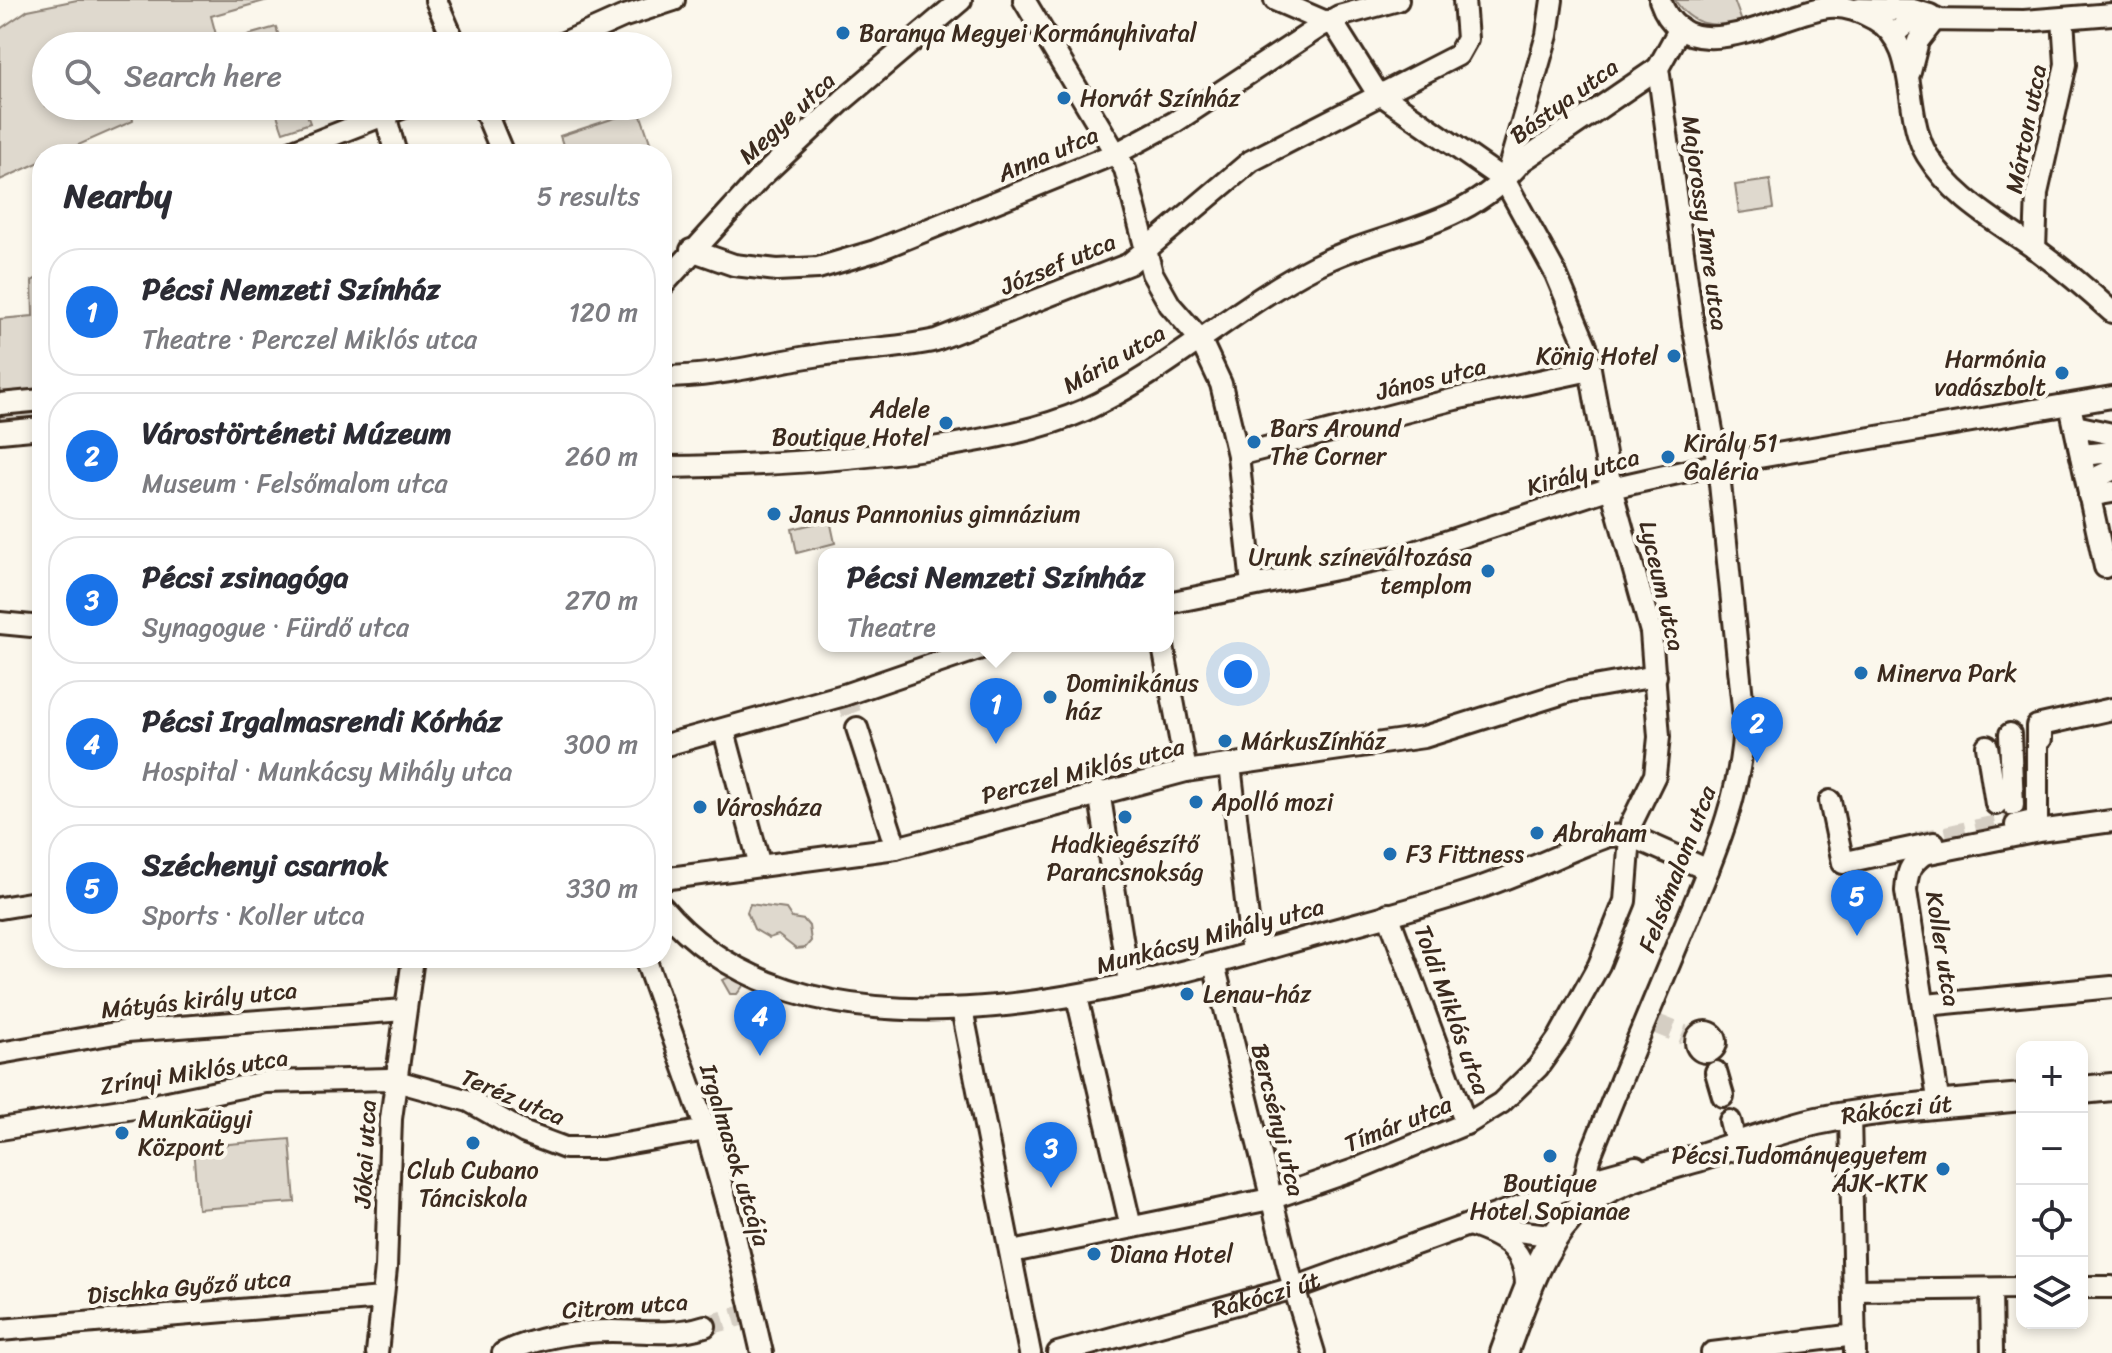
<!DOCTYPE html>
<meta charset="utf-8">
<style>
:root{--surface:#fff;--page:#f2f2f3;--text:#2b2b33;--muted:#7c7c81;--line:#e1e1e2;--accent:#1a73e8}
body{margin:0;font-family:Sriracha,sans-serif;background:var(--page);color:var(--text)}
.controls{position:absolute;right:24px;bottom:24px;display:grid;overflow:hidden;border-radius:16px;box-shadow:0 4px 12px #0003}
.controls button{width:72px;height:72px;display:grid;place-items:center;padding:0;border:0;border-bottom:2px solid var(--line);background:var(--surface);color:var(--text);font:40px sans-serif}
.you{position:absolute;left:1238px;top:674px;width:28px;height:28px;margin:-20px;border:6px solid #fff;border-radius:50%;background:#1a73e8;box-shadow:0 0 0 12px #1a73e833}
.badge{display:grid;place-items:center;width:52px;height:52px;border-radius:50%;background:var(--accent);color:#fff;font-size:26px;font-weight:700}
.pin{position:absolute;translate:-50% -66px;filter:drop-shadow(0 2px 4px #0008)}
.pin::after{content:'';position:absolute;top:42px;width:28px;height:24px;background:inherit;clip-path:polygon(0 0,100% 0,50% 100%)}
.popup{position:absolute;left:818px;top:548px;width:356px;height:104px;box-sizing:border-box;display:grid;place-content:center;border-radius:16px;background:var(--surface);filter:drop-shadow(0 2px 6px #0005);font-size:26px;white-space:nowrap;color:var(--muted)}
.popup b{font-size:30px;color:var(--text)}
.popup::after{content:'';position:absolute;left:50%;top:100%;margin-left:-16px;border:16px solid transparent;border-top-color:var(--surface)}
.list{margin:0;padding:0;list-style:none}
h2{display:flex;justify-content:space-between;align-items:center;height:104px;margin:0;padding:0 32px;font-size:34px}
h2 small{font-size:26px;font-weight:400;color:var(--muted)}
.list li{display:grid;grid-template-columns:52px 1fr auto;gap:24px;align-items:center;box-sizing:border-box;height:128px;margin:0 16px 16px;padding:0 16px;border:2px solid var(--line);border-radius:32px}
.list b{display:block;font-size:30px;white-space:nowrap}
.list p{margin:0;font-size:26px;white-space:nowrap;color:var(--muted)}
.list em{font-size:26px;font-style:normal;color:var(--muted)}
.icon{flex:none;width:44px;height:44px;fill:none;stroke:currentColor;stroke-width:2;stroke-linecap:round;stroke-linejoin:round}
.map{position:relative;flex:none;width:2112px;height:1353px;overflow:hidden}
.search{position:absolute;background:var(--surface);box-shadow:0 4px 12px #0003;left:32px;top:32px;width:640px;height:88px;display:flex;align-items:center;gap:20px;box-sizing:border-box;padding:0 28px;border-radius:44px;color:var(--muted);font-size:30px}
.panel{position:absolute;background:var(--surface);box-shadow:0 4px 12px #0003;left:32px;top:144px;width:640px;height:824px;border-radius:32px}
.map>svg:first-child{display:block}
.green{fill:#dfd9ce;stroke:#8d8276;stroke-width:2}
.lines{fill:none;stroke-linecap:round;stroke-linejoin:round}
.minor-tunnel{stroke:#d5cec3;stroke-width:20;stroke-dasharray:20 10;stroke-linecap:butt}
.minor-casing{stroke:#3b2a1e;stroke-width:26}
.major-casing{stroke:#3b2a1e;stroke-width:32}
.minor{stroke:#fbf7ec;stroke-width:20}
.major{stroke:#fbf7ec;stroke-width:26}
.poi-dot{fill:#1f6fb2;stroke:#fbf7ec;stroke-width:3}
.labels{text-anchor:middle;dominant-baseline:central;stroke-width:8;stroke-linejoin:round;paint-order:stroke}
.poi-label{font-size:24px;fill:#3b2a1e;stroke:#fbf7ec;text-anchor:start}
.street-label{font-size:24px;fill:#3b2a1e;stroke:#fbf7ec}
</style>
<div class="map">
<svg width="2112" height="1353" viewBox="0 0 2112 1353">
<rect width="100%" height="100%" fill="#fbf7ec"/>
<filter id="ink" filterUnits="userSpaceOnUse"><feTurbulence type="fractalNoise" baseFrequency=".0125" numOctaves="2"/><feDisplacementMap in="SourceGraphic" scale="16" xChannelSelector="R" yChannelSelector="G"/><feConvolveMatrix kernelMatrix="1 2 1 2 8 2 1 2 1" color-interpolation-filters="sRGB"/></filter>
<g filter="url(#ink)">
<g class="green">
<polygon points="77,0 268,0 211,16 219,46 46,46 46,106 131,106 133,121 58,154 42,154 42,161 0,180 0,29 28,10"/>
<path d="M1675 0H1734L1742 22C1714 28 1691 26 1675 0Z"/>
<polygon points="276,27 282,46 252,46 248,35"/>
<polygon points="274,106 304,106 310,123 283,132"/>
<polygon points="493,106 538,106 500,121"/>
<polygon points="639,110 652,148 635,154 566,154 560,136"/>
<polygon points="1770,180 1774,208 1739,213 1735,185"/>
<polygon points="42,275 42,417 0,420 0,319 33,316 32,281"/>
<polygon points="830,520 835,543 797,553 792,529"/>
<polygon points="750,904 786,909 792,918 804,920 809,926 811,941 805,948 796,949 778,935 769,938 754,929 747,912"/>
<polygon points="733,976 745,979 746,982 737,994 730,994 722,980"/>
<polygon points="290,1139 295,1202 198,1209 193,1147"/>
</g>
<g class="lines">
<g class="minor-tunnel">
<polyline points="844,695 857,728"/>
<polyline points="1917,842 2030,818"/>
<polyline points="1654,1023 1684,1035"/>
<polyline points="705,1326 751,1313"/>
</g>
<defs>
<g id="minor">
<polyline points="436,0 456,46"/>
<polyline points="1024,0 1125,169 1152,273 1170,305 1200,339 1221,384 1238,455 1252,585"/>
<polyline points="1275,0 1335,26 1376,91 1505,181"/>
<path d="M1660 0C1686 76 1779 13 1828 7 1845 5 1860 11 1874 19 1921 44 1902 114 1927 155 1954 199 1997 221 2037 250 2063 269 2088 290 2112 312"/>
<polyline points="1859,9 1913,10 1930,15"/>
<polyline points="1894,34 1906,24 1917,20 2024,21 2112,14"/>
<polyline points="557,46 622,17 674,0"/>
<polyline points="1910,72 1918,41 1936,18"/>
<polyline points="483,106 503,154"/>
<polyline points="385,115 396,154"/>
<polyline points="285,154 407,106"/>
<polyline points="2035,249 2037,193 2066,64 2063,19"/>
<polyline points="691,250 734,265 777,270 818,268 875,251 1119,152 1175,122 1321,26 1339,16 1398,0"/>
<polyline points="662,286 759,179 843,100 961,0"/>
<path d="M662 377C716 377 767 363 820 355 859 349 898 349 936 340L1129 264 1251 161 1458 55 1467 39 1464 0"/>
<polyline points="0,404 42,400"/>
<polyline points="2070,405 2105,567"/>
<polyline points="2075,426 2112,434"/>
<polyline points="0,432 42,428"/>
<polyline points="1238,455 1455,399 1590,370"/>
<polyline points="2081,455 2112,452"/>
<path d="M662 467C757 466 845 461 939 447 988 439 1040 430 1085 410 1167 372 1235 307 1315 266 1390 228 1463 231 1522 161L1658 68"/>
<polyline points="2087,482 2112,470"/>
<polyline points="2089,496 2112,492"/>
<polyline points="1168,603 1405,555 1611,488 1718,464 2112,397"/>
<polyline points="0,623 42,627"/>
<polyline points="1163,646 1186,771"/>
<polyline points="857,728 896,848"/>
<polyline points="724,731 760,866"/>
<polyline points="2010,734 2013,805"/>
<polyline points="2041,739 2041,725 2112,709"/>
<polyline points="662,746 844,695 987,646"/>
<polyline points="1987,746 1996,804"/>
<polyline points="1230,765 1252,953"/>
<polyline points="1099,791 1129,983"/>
<polyline points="1830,801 1843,863"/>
<polyline points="2016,825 2037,820 2037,726"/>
<polyline points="1846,862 1934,843"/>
<polyline points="662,879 896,848 1186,771 1424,737 1570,691 1656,676"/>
<path d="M662 907C808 1080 1114 993 1298 940 1358 923 1420 908 1479 888 1523 873 1565 852 1608 836L1629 835 1708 870"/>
<polyline points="0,908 42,901"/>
<polyline points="1388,914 1466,1124"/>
<polyline points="645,958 706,1130 732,1223 762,1353"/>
<polyline points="1214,964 1290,1274 1314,1353"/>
<polyline points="1077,997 1131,1227"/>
<polyline points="1926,1005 2112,987"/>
<polyline points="962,1009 1030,1353"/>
<circle cx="1706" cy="1042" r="10"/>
<polyline points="0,1053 127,1031 404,1010"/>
<polyline points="1716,1072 1723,1096"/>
<path d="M1939 1105 1906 891C1907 873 1909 865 1924 854L2039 831 2112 821"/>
<polyline points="1850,1114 1855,1353"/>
<polyline points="1730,1121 1732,1129"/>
<polyline points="0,1129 153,1105 265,1082 389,1079 469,1101 525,1133 565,1148 602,1148 706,1130"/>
<path d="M1578 1210 1589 1159C1619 1083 1651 1008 1682 933 1711 863 1743 795 1744 718L1718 464 1693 325 1658 68 1680 28"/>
<path d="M1469 1225C1506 1237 1528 1250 1526 1293"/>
<polyline points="1493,1228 1557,1236"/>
<polyline points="1012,1252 1270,1199 1354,1170 1470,1122 1501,1103 1538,1067 1558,1039 1599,965 1625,901 1631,824 1655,775 1659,737 1651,632 1611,488 1586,346 1556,274 1505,181 1547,35 1552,0"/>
<polyline points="2082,1287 2112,1287"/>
<polyline points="1991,1289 1992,1353"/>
<polyline points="1854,1290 2022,1288"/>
<polyline points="0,1330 382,1298"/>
<polyline points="377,1353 386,1268 391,1119 413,958"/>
<path d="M503 1353C538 1337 574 1331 612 1331 643 1331 674 1336 705 1326"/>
<path id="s1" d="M1058 1353 1294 1288 1600 1177 1636 1167"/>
<polyline points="1712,1353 1855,1335"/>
</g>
<g id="major">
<polyline points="2082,1090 2112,1087"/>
<path id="s2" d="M1504 1353C1521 1308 1537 1253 1570 1217 1602 1182 1657 1170 1701 1157 1739 1145 1778 1130 1817 1121 1884 1107 1954 1104 2022 1097"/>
</g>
</defs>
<use href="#minor" class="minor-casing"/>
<use href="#major" class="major-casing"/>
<use href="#minor" class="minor"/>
<use href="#major" class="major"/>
</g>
</g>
<g class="poi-dot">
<circle cx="843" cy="33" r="8"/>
<circle cx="1064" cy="98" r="8"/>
<circle cx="1674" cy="356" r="8"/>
<circle cx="2062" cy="373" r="8"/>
<circle cx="946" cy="423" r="8"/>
<circle cx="1254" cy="442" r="8"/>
<circle cx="1668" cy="457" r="8"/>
<circle cx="774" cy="514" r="8"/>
<circle cx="1488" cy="571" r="8"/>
<circle cx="1861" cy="673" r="8"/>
<circle cx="1050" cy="697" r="8"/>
<circle cx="1225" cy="741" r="8"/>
<circle cx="1196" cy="802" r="8"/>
<circle cx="700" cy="807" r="8"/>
<circle cx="1125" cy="817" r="8"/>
<circle cx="1537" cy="833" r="8"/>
<circle cx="1390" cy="854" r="8"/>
<circle cx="1187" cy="994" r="8"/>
<circle cx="122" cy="1133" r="8"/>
<circle cx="473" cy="1143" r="8"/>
<circle cx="1550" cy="1156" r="8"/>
<circle cx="1943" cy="1169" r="8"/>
<circle cx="1094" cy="1254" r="8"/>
</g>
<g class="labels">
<g class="poi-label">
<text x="859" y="33">Baranya Megyei Kormányhivatal</text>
<text x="1080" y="98">Horvát Színház</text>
<text x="1658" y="356" text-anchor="end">König Hotel</text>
<text x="2046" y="359" text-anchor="end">Harmónia<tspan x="2046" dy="28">vadászbolt</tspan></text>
<text x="930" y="409" text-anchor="end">Adele<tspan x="930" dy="28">Boutique Hotel</tspan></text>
<text x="1270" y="428">Bars Around<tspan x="1270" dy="28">The Corner</tspan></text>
<text x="1684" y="443">Király 51<tspan x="1684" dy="28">Galéria</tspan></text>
<text x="790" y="514">Janus Pannonius gimnázium</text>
<text x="1472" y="557" text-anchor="end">Urunk színeváltozása<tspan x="1472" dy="28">templom</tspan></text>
<text x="1877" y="673">Minerva Park</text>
<text x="1066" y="683">Dominikánus<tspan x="1066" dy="28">ház</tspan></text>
<text x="1241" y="741">MárkusZínház</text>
<text x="1212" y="802">Apolló mozi</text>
<text x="716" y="807">Városháza</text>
<text x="1553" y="833">Abraham</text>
<text x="1125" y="844" text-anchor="middle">Hadkiegészítő<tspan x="1125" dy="28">Parancsnokság</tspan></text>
<text x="1406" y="854">F3 Fittness</text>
<text x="1203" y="994">Lenau-ház</text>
<text x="138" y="1119">Munkaügyi<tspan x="138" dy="28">Központ</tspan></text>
<text x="1927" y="1155" text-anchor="end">Pécsi Tudományegyetem<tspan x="1927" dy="28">ÁJK-KTK</tspan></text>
<text x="473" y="1170" text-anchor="middle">Club Cubano<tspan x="473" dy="28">Tánciskola</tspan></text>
<text x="1550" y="1183" text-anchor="middle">Boutique<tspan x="1550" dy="28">Hotel Sopianae</tspan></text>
<text x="1110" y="1254">Diana Hotel</text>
</g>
<g class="street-label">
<text transform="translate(1564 101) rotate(-36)">Bástya utca</text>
<text transform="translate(787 118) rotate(-43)">Megye utca</text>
<text transform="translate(2026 129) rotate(-79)">Márton utca</text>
<text transform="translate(1048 154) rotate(-23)">Anna utca</text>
<text transform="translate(1705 223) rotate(82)">Majorossy Imre utca</text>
<text transform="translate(1058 264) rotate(-23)">József utca</text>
<text transform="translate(1114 359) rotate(-30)">Mária utca</text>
<text transform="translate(1431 379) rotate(-14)">János utca</text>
<text transform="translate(1583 472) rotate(-16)">Király utca</text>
<text transform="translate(1662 586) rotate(77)">Lyceum utca</text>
<text transform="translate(1083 771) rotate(-14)">Perczel Miklós utca</text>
<text transform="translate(1677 869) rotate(-69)">Felsőmalom utca</text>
<text transform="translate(1210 936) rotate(-15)">Munkácsy Mihály utca</text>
<text transform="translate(1943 949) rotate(81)">Koller utca</text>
<text transform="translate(199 1000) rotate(-6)">Mátyás király utca</text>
<text transform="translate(1452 1010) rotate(70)">Toldi Miklós utca</text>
<text transform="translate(194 1072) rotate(-9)">Zrínyi Miklós utca</text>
<text transform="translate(513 1097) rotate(23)">Teréz utca</text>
<text stroke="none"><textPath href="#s2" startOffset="500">Rákóczi út</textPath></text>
<text transform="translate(1278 1120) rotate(76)">Bercsényi utca</text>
<text transform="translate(1398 1124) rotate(-22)">Tímár utca</text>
<text transform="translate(365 1154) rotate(-87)">Jókai utca</text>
<text transform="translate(735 1155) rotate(73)">Irgalmasok utcája</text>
<text transform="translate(189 1287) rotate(-5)">Dischka Győző utca</text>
<text stroke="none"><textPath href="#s1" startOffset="216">Rákóczi út</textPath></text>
<text transform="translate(625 1306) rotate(-4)">Citrom utca</text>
</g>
</g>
</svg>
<div class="controls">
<button>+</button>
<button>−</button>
<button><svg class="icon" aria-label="locate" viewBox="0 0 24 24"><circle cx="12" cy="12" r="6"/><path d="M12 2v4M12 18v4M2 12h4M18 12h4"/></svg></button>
<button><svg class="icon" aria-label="layers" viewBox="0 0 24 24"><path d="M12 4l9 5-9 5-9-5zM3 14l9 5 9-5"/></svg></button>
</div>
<div class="you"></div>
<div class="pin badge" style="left:996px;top:744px">1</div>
<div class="popup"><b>Pécsi Nemzeti Színház</b>Theatre</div>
<div class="pin badge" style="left:1757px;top:763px">2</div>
<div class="pin badge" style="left:1051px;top:1188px">3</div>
<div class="pin badge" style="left:760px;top:1056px">4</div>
<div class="pin badge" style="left:1857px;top:936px">5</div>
<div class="search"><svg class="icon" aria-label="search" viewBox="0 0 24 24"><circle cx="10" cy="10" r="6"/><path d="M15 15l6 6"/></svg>Search here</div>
<section class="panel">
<h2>Nearby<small>5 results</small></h2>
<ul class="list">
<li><span class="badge">1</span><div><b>Pécsi Nemzeti Színház</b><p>Theatre · Perczel Miklós utca</p></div><em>120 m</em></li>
<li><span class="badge">2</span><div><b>Várostörténeti Múzeum</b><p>Museum · Felsőmalom utca</p></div><em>260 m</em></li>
<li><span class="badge">3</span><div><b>Pécsi zsinagóga</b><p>Synagogue · Fürdő utca</p></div><em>270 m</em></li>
<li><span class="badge">4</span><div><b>Pécsi Irgalmasrendi Kórház</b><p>Hospital · Munkácsy Mihály utca</p></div><em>300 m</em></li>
<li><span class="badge">5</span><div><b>Széchenyi csarnok</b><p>Sports · Koller utca</p></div><em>330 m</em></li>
</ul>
</section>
</div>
